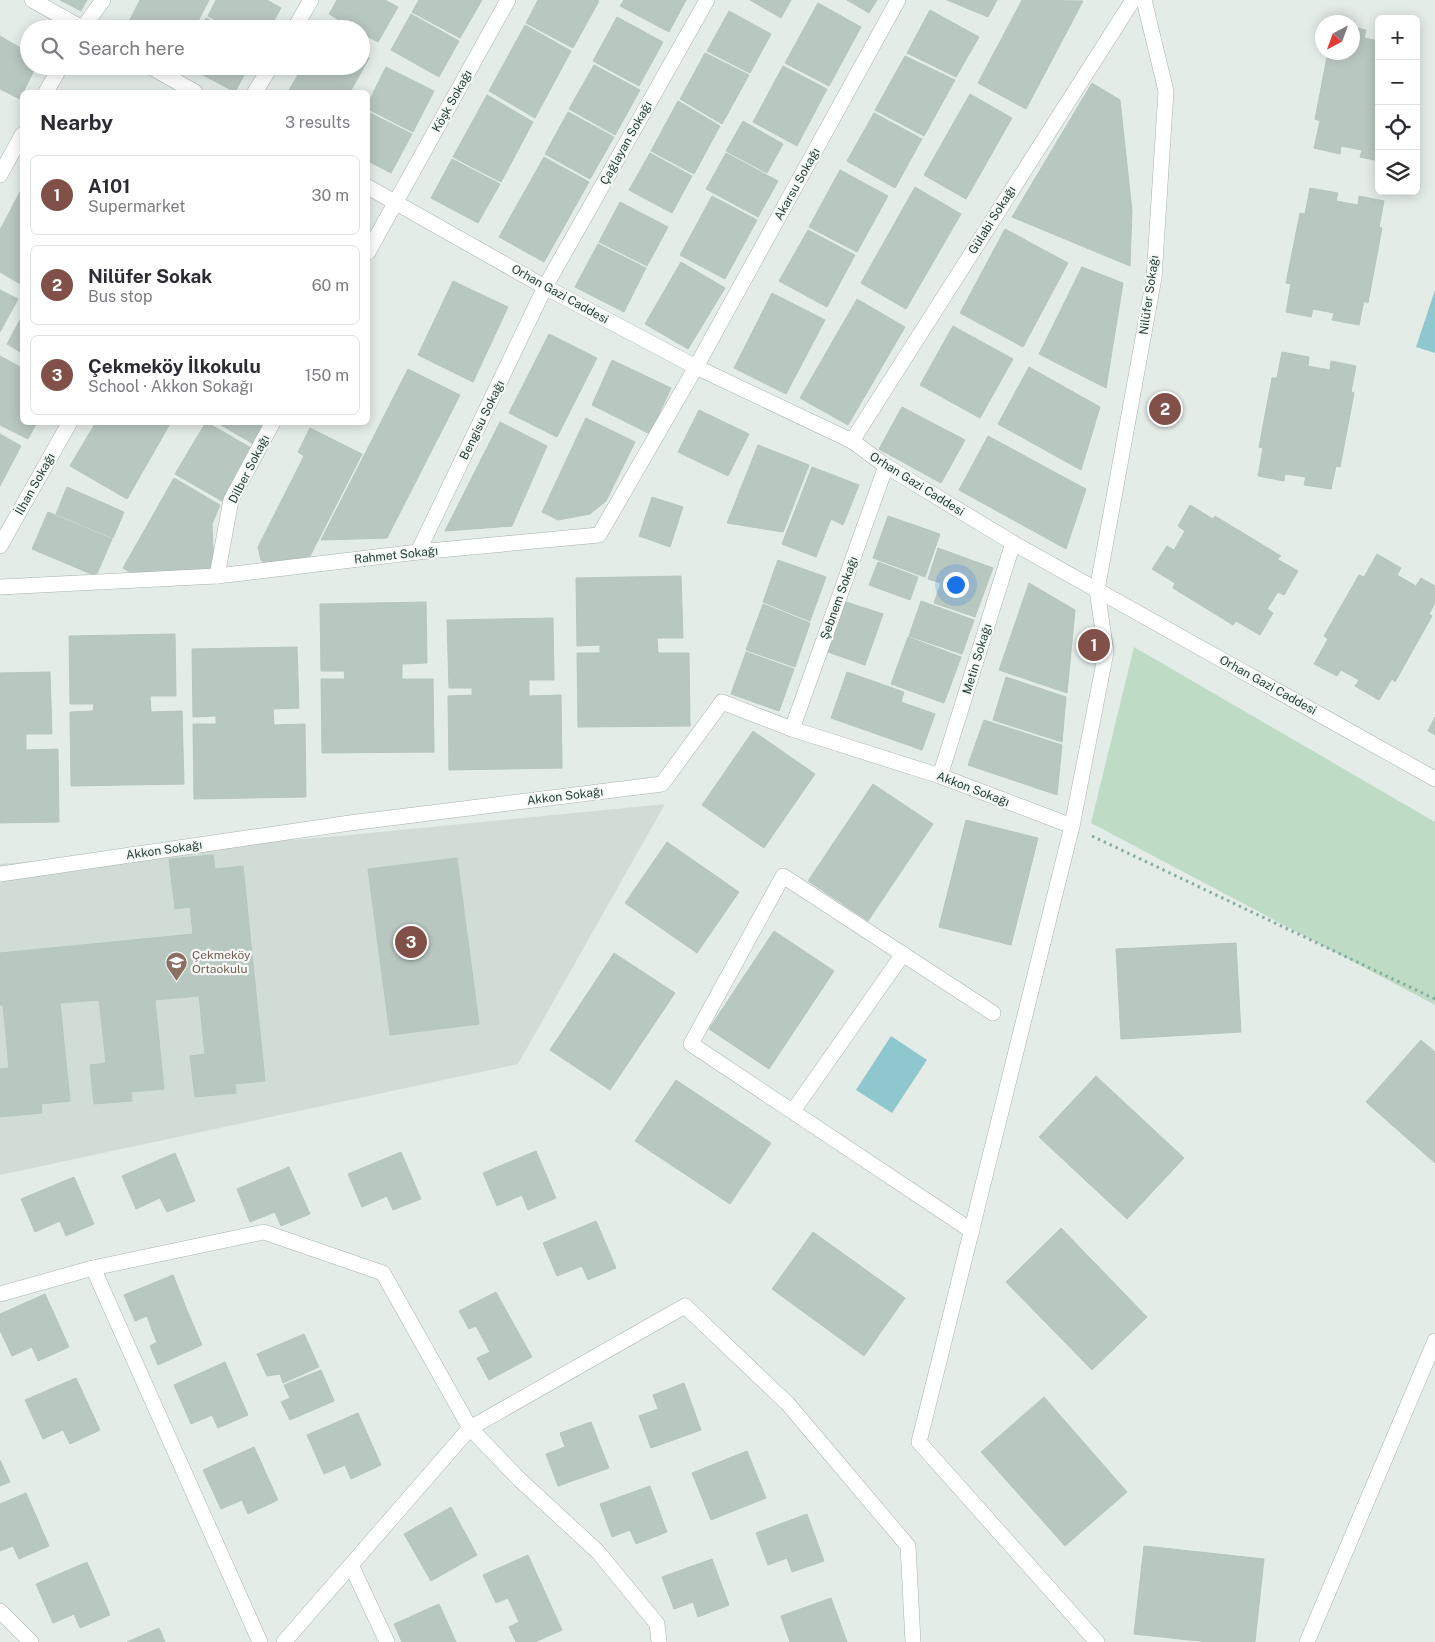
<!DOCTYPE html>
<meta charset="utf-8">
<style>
:root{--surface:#fff;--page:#f2f2f3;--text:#2b2b33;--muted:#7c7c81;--line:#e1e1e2;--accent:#815149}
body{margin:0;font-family:"Public Sans",sans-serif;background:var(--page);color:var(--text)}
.controls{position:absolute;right:15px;top:15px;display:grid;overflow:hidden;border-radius:8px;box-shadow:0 2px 12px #0003}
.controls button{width:45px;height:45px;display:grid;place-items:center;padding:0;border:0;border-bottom:1px solid var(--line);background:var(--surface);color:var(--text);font:25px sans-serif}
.compass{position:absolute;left:1315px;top:15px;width:45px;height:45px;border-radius:50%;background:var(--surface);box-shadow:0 2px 12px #0003;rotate:221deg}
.you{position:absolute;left:955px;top:584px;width:18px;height:18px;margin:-12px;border:4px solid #fff;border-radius:50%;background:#1a73e8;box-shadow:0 0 0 8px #1a73e833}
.badge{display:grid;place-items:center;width:32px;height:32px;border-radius:50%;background:var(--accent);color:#fff;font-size:16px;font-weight:700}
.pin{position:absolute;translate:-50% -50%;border:2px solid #fff;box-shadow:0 1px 5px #0006}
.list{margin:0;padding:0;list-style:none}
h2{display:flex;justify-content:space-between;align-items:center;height:65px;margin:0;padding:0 20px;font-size:21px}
h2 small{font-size:16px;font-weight:400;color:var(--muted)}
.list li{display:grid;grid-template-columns:32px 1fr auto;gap:15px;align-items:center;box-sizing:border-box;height:80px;margin:0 10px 10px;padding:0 10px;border:1px solid var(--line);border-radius:8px}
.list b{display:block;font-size:19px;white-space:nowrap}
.list p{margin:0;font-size:16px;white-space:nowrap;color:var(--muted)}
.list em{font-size:16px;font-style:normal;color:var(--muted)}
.icon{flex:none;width:28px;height:28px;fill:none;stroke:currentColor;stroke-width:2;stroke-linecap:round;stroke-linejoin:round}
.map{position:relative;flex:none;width:1435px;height:1642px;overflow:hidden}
.search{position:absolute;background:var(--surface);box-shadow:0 2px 12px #0003;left:20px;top:20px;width:350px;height:55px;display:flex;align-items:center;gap:12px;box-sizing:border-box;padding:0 18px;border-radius:28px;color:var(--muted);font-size:19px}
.panel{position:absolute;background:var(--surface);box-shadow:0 2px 12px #0003;left:20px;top:90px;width:350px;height:335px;border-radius:8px}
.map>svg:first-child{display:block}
.built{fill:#d2dcd7}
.green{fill:#bedcc5}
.water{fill:#8fc7ce}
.building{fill:#b9c7c1;stroke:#b6c6bf}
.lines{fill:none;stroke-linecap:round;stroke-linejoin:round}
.service-casing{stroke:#a7b4af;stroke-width:16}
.minor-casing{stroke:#a7b4af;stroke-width:16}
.path{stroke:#86aea0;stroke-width:3;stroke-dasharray:2.5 4;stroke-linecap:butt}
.service{stroke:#fff;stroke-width:15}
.minor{stroke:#fff;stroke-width:15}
.labels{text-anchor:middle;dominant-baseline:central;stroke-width:4.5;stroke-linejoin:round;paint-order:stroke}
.street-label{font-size:12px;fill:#243d35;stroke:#f4f9f6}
.education-label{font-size:12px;fill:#785e54;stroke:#f4f9f6;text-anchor:start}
</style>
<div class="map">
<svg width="1435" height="1642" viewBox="0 0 1435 1642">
<rect width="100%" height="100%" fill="#e4ece8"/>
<polygon class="built" points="665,804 518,1064 0,1175 0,864 339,836"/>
<polygon class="green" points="1134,647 1435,822 1435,1005 1091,823"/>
<g class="water">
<polygon points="1435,290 1435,353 1416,347"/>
<polygon points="891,1036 927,1060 892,1113 856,1090"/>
</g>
<g class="building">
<polygon points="60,0 87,0 81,11"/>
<polygon points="140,0 209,0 194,29 125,29"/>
<polygon points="216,0 267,0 281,8 269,29 231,29 208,16"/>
<polygon points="337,0 385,0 398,7 378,42 361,33 361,29 354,29 329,14"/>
<polygon points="419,0 482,0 460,38 412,12"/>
<polygon points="538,0 597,0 599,1 573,48 526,23"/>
<polygon points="624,0 686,0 669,32 620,6"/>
<polygon points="750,0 791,0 781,18"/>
<polygon points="847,0 877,0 869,13"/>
<polygon points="947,0 997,0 988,17"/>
<polygon points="1022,0 1083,1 1026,109 978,83"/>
<polygon points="818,3 861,27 829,86 785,63"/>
<polygon points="930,10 979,37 956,77 907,53"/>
<polygon points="729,11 771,34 750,73 707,51"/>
<polygon points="411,14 459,41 439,77 391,50"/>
<polygon points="617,17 663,42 639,86 593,61"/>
<polygon points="206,18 226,29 200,29"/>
<polygon points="525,25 571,51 535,118 489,91"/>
<polygon points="1352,27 1366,30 1364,38 1379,41 1379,161 1360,157 1362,150 1341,146 1340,154 1314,148 1320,121 1315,119 1328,52 1352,52"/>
<polygon points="0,36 29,53 29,66 36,66 20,99 0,89"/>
<polygon points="705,53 749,75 722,124 680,99"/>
<polygon points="361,54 369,58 350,92 288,92 303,66 361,66"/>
<polygon points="905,56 955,80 924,136 875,110"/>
<polygon points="594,65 640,90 615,135 569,109"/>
<polygon points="186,66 249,66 235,92"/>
<polygon points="783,66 827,89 797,146 753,122"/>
<polygon points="386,67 434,91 413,132 368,109 368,103"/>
<polygon points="1092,83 1120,100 1132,211 1130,266 1012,217"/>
<polygon points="970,94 1012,118 966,199 924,175"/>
<polygon points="487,95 533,122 501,182 453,157"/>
<polygon points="678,101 720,126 694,174 651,151"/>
<polygon points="368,112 412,134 391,173 368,161"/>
<polygon points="568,112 614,137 590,179 545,154"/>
<polygon points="874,113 922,139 895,188 847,161"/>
<polygon points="743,121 783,144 767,173 726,151"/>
<polygon points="650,153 692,176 672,213 629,190"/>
<polygon points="726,153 778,181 758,217 706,189"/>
<polygon points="544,157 589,182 544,262 499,237"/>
<polygon points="452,159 500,184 478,223 431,198"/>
<polygon points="840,170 888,196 857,252 809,227"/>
<polygon points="915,187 961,214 906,309 861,283"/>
<polygon points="22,188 22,221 9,213"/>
<polygon points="1310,188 1338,193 1336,201 1358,205 1359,196 1384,201 1379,227 1382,228 1368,303 1364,301 1359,325 1332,320 1334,313 1313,309 1311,317 1286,312 1291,284 1286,283 1300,213 1305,214"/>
<polygon points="712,196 757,220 725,279 680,255"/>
<polygon points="620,202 668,227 647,266 599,242"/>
<polygon points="9,213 22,221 22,285 0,272 0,230"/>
<polygon points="1005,229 1068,263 1023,347 960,313"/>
<polygon points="808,230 855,255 827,307 779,281"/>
<polygon points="598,244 646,268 624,312 575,287"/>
<polygon points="681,262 725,288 688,349 645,324"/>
<polygon points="1082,267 1123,283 1106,388 1039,354"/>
<polygon points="453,281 508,307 473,382 418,355"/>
<polygon points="0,290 18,299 0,332"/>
<polygon points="772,293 825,320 786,394 734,368"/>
<polygon points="857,299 905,327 848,425 800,398"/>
<polygon points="22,316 22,353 7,344"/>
<polygon points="953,326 1013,359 980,418 920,385"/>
<polygon points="549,334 597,358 557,437 509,413"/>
<polygon points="1282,352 1309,357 1308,366 1330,370 1331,361 1356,366 1351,392 1354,393 1340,467 1336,466 1331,489 1304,485 1306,477 1285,474 1284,481 1258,476 1263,448 1259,447 1272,378 1277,378"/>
<polygon points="0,356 22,368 22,422 37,422 28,439 0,425"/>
<polygon points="612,360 671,388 650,434 592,405"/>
<polygon points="1029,367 1100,407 1081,470 998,424"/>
<polygon points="408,369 460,395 387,538 321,540"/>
<polygon points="902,407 965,440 941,483 879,449"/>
<polygon points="699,410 749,434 728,476 678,452"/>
<polygon points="586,418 635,442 606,501 590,514 558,520 542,512"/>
<polygon points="96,422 171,422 127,499 70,466"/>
<polygon points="206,422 253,449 222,501 175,474"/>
<polygon points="216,422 269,422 255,445"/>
<polygon points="500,422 547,446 512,526 445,531"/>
<polygon points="310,428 362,454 306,564 272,567 261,560 258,547 304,456 298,452"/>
<polygon points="0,434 21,446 0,486"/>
<polygon points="988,436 1086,489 1066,549 959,490"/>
<polygon points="758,445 809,465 783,532 727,523"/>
<polygon points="812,467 859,485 843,525 831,519 816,557 782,544"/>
<polygon points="174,478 220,505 212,524 214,572 136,576 123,568"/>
<polygon points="67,487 124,512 113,538 56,514"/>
<polygon points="652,497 683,507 670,547 639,536"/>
<polygon points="1190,505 1213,519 1215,516 1281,556 1277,559 1298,571 1284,595 1278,592 1267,609 1273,613 1260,635 1236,621 1233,625 1173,588 1175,583 1152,569 1167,546 1174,550 1185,531 1178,526"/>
<polygon points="48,512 112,539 96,576 32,549"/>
<polygon points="888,516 940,534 925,577 873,558"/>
<polygon points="938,548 993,568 975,617 934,603 941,583 928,579"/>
<polygon points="1377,554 1401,568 1397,575 1416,586 1421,578 1435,586 1435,603 1429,614 1432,616 1395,682 1392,679 1379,700 1355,686 1359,680 1341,670 1337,676 1314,664 1328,639 1324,636 1359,575 1364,577"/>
<polygon points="778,560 826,577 810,621 763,602"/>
<polygon points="878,562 918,577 910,600 869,585"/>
<polygon points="681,576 683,638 657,638 658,653 689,653 690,726 578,727 577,653 600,653 600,645 577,646 576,578"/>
<polygon points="1029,583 1075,610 1067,693 999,670"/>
<polygon points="921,601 974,620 962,654 909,636"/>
<polygon points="426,602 427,663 402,664 402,679 433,679 434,752 322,753 321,679 345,679 344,671 321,671 320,604"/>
<polygon points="846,602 883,614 865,665 828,652"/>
<polygon points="763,604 810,623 795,667 746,650"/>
<polygon points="553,618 554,680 529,680 529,696 561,695 562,768 449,770 448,696 472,695 472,688 449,688 447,620"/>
<polygon points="175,634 176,696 150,696 151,712 182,711 184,784 71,786 70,712 93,711 94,704 70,704 69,636"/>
<polygon points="908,637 961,657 944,703 891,684"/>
<polygon points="297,647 299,708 273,709 274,725 305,724 306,797 194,799 193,724 216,724 216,716 193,717 192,649"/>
<polygon points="746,652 794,669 779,711 731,694"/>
<polygon points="50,672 52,734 26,734 26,750 58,749 59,822 0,823 0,673"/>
<polygon points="847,672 904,692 901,702 935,714 922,750 831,718"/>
<polygon points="1006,677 1066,697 1062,742 993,720"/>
<polygon points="1435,717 1435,735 1428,731"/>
<polygon points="984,720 1062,745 1057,795 968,765"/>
<polygon points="753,731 815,774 764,848 702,805"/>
<polygon points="873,784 933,824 868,921 808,881"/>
<polygon points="966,820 1038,838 1011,945 939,927"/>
<polygon points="667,842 739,892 697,953 625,903"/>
<polygon points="213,855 215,869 243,866 265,1081 235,1084 236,1093 195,1097 190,1056 205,1054 199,996 155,1000 164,1089 131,1092 132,1101 94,1104 90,1065 106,1063 99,1000 60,1003 70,1101 41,1104 42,1113 0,1117 0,1069 9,1068 3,1005 0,1005 0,953 193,934 190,907 175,909 169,859"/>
<polygon points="457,858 479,1024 390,1035 368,869"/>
<polygon points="774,931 834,971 769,1069 709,1029"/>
<polygon points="1236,943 1241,1032 1121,1039 1116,949"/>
<polygon points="614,953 675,993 610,1090 550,1050"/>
<polygon points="1421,1040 1435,1052 1435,1163 1366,1102"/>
<polygon points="1096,1076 1184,1158 1127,1219 1039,1137"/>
<polygon points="676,1080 771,1143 730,1204 635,1141"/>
<polygon points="536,1151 556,1198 528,1210 522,1195 497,1206 483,1173"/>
<polygon points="401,1152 421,1199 393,1210 387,1196 362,1207 348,1174"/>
<polygon points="175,1153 195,1201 167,1212 160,1198 136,1209 122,1176"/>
<polygon points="289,1167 310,1214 281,1226 275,1212 250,1222 237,1189"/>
<polygon points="74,1177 94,1224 66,1236 60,1221 35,1232 21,1199"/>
<polygon points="596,1221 616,1268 588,1280 582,1266 557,1276 543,1243"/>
<polygon points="1061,1228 1147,1317 1092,1370 1006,1282"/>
<polygon points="813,1232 905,1298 864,1356 772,1289"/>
<polygon points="173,1275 189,1315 152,1330 147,1316 135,1321 124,1295"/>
<polygon points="496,1292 513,1323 483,1339 476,1326 469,1329 459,1311"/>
<polygon points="45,1294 69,1347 38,1361 32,1347 12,1356 0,1330 0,1314"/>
<polygon points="189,1315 202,1345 158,1365 150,1346 157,1342 152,1330"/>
<polygon points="513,1323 532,1357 489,1380 477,1358 490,1352 483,1339"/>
<polygon points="304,1334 319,1367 283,1383 280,1374 267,1376 257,1354"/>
<polygon points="225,1362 248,1415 218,1428 212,1415 191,1424 174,1385"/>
<polygon points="321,1370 334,1401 290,1420 281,1402 290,1398 284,1385"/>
<polygon points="76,1378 100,1430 70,1444 63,1430 43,1439 25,1400"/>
<polygon points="684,1383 701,1430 651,1448 639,1416 658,1409 653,1395"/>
<polygon points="1044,1397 1127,1492 1065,1546 981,1452"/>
<polygon points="358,1413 381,1465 351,1479 345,1465 324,1474 307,1435"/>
<polygon points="591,1422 609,1468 558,1486 546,1454 565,1447 560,1433"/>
<polygon points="254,1447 278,1500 248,1514 242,1500 221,1509 203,1470"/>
<polygon points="747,1451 766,1498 711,1520 692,1473"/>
<polygon points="0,1460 10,1482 0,1486"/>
<polygon points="650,1486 667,1532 636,1544 630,1530 612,1537 600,1504"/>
<polygon points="26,1493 49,1546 19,1559 13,1546 0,1551 0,1504"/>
<polygon points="451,1507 477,1555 431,1581 404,1534"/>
<polygon points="807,1514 824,1561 792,1572 787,1558 768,1565 756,1533"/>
<polygon points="1144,1546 1264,1559 1255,1642 1208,1642 1134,1634"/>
<polygon points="528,1555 562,1630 535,1642 516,1642 509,1627 519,1622 508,1598 496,1603 483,1575"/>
<polygon points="712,1559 729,1605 698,1617 693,1602 674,1609 662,1577"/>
<polygon points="87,1562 110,1615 80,1628 74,1614 53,1623 36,1584"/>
<polygon points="831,1598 847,1642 790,1642 781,1616"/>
<polygon points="439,1604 456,1642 402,1642 394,1624"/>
<polygon points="159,1628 165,1642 127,1642"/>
</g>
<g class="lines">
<defs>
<g id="service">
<polyline points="793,1111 903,954"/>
<polyline points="972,1231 691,1044 783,876 993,1013"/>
<polyline points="93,1268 260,1642"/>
<polyline points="0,1294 93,1268 264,1232 383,1273 470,1428 519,1479 598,1552 657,1624 659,1642"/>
<polyline points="351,1565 387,1642"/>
<polyline points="0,1611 31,1642"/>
<polyline points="284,1642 470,1428 685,1306 788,1404 908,1546 913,1642"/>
</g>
<g id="minor">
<polyline points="32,0 84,29"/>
<polyline points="82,29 103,0"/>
<polyline points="294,29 311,0"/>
<polyline points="149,66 195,92"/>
<polyline points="46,92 61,66"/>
<polyline points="255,92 271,66"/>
<polyline points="0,175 22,135"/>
<polyline points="368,187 545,287 696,367 852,441 886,466 1013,543 1435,779"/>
<polyline points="368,252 508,0"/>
<polyline points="852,441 1133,0"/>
<polyline points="0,546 70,422"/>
<polyline points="418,552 545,287 707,0"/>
<polyline points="217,576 231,500 273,422"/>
<polyline points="0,587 217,576 418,552 599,535 696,367 898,0"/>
<polyline points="792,729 886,466"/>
<polyline points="940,776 1013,543"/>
<polyline points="0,874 350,823 662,784 722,702 792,729 940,776 1072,826"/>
<polyline points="1097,1642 919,1442 1072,826 1106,652 1097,590 1154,278 1166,91 1144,0"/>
<polyline points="1307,1642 1435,1341"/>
</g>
</defs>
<use href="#service" class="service-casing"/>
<use href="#minor" class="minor-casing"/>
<polyline class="path" points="1092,836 1435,999"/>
<use href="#service" class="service"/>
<use href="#minor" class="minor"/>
</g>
<defs>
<symbol id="school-pin" viewBox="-11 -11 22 30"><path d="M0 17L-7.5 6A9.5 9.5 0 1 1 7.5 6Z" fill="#8d6e63" stroke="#f4f9f6"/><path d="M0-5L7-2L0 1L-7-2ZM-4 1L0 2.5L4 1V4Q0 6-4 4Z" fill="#fff"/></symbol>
</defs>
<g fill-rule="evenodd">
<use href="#school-pin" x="164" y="950" width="25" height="34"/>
</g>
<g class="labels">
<g class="street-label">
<text transform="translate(452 101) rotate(-61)">Köşk Sokağı</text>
<text transform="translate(626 143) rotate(-61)">Çağlayan Sokağı</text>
<text transform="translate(797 184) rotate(-61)">Akarsu Sokağı</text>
<text transform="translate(992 220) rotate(-58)">Gülabi Sokağı</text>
<text transform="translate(560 294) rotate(29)">Orhan Gazi Caddesi</text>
<text transform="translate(1149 295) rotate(-82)">Nilüfer Sokağı</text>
<text transform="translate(482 420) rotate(-64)">Bengisu Sokağı</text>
<text transform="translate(249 469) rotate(-63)">Dilber Sokağı</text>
<text transform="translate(35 484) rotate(-61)">İlhan Sokağı</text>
<text transform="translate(917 484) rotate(32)">Orhan Gazi Caddesi</text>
<text transform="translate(396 555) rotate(-6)">Rahmet Sokağı</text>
<text transform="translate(839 598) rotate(-70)">Şebnem Sokağı</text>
<text transform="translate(977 659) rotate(-73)">Metin Sokağı</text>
<text transform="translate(1268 685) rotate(29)">Orhan Gazi Caddesi</text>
<text transform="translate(973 789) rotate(21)">Akkon Sokağı</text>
<text transform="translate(565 796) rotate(-7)">Akkon Sokağı</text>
<text transform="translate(164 850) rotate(-8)">Akkon Sokağı</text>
</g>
<g class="education-label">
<text x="192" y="955">Çekmeköy<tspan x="192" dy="14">Ortaokulu</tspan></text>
</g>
</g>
</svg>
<div class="controls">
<button>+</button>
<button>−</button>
<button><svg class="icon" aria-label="locate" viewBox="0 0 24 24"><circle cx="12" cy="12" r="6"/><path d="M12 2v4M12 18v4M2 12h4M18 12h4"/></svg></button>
<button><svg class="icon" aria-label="layers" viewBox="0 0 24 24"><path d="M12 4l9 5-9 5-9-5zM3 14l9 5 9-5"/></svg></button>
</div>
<svg class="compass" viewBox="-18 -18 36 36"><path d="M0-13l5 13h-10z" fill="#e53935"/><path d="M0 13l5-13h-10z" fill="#7c7c81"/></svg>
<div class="you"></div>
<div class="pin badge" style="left:1094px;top:645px">1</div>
<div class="pin badge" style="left:1165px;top:409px">2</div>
<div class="pin badge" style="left:411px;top:942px">3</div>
<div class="search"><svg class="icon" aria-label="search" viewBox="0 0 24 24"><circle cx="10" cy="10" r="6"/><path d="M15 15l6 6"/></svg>Search here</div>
<section class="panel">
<h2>Nearby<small>3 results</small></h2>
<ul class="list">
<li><span class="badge">1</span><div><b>A101</b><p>Supermarket</p></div><em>30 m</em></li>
<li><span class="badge">2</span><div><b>Nilüfer Sokak</b><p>Bus stop</p></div><em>60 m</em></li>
<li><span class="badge">3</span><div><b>Çekmeköy İlkokulu</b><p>School · Akkon Sokağı</p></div><em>150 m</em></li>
</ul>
</section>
</div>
